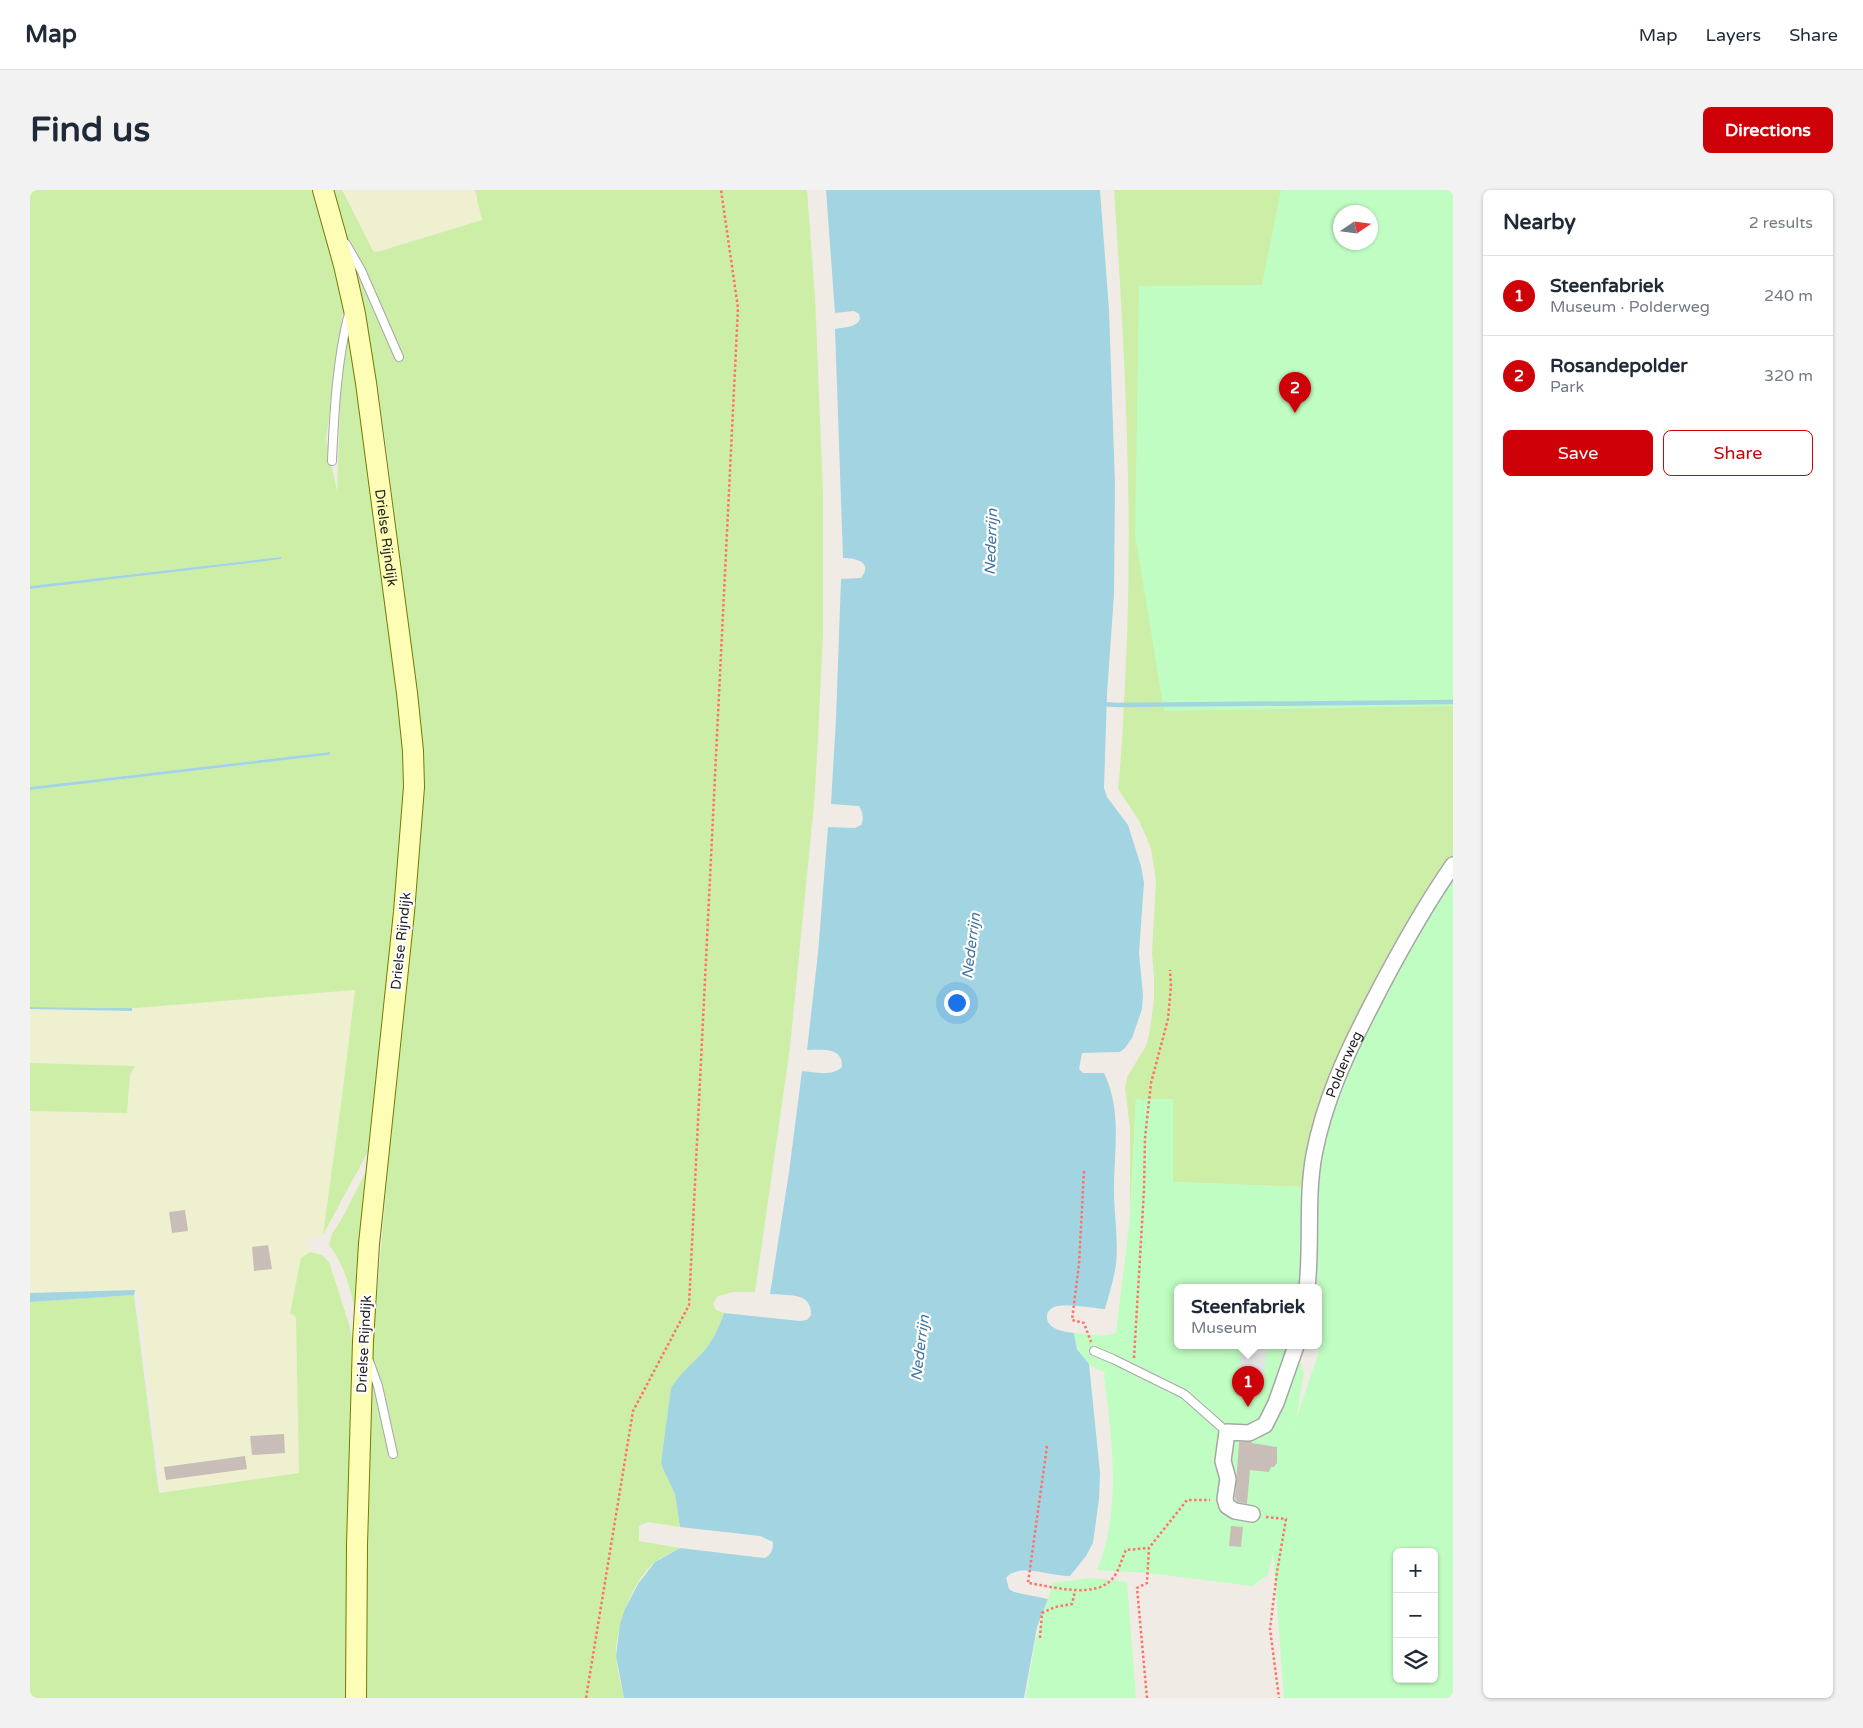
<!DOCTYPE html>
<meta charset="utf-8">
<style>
:root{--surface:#fff;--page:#f2f2f3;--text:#1f2937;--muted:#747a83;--line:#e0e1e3;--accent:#ce0008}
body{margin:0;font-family:"Varela Round",sans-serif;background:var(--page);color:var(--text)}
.controls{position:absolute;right:15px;bottom:15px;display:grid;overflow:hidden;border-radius:8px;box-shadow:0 1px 4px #0004}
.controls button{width:45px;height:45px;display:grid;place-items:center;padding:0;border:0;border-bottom:1px solid var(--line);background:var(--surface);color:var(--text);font:25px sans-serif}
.compass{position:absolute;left:1303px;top:15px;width:45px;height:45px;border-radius:50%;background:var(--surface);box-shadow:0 1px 4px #0004;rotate:77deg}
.you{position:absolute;left:926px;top:812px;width:18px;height:18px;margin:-12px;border:4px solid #fff;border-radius:50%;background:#1a73e8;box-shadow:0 0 0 8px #1a73e833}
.badge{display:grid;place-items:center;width:32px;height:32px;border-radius:50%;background:var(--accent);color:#fff;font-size:16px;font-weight:700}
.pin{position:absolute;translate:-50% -41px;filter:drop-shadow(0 1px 2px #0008)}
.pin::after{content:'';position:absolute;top:26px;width:18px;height:15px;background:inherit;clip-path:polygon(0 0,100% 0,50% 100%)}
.popup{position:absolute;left:1144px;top:1094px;width:148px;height:65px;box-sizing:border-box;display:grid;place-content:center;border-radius:8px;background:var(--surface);filter:drop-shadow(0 1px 4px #0005);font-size:16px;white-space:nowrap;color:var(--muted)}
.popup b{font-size:19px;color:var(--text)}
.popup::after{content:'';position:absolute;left:50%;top:100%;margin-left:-10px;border:10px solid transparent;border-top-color:var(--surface)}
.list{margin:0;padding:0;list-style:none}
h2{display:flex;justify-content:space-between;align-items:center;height:65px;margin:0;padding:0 20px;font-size:21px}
h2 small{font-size:16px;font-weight:400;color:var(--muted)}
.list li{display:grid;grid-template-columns:32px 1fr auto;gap:15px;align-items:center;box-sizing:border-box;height:80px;padding:0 20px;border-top:1px solid var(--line)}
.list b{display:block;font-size:19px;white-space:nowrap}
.list p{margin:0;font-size:16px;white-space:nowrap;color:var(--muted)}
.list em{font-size:16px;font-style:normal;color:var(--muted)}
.actions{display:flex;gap:10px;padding:15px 20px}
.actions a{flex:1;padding:11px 0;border:1px solid var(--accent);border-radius:8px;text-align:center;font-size:18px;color:var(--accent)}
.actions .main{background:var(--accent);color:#fff}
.icon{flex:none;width:28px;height:28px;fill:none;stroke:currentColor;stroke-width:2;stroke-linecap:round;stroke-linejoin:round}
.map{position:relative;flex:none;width:1423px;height:1508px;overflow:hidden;border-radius:8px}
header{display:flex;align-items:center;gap:30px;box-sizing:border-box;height:70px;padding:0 25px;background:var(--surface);border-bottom:1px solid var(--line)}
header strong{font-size:24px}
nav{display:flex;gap:28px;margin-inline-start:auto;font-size:18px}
.intro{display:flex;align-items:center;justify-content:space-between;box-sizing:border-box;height:120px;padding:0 30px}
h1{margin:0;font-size:35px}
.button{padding:12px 22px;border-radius:8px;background:var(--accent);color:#fff;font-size:18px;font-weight:700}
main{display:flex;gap:30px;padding:0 30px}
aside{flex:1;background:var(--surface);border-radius:8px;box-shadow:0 1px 4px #0004}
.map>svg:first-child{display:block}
.farmland{fill:#eff0cf}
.grass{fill:#cdeea7;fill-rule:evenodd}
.park{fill:#bffdc2;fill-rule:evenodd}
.parking{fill:#e3e3e3}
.water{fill:#a2d5e1}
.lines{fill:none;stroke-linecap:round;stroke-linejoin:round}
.stream{stroke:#a2d5e1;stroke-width:4.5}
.building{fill:#c9beb7}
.lane-casing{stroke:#a6a6a6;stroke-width:10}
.street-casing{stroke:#a6a6a6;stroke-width:18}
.secondary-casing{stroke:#737c00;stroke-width:22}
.path{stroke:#ff7167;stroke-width:2.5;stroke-dasharray:2.5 2.5;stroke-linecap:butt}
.lane{stroke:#fff;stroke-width:8}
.street{stroke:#fff;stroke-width:15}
.secondary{stroke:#fdfdb5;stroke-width:20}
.labels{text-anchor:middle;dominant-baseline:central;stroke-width:4.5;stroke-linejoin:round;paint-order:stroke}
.street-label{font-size:14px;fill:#1f1f1f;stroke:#fff}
.water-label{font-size:15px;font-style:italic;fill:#4076a5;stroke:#fff}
</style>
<header>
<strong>Map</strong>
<nav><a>Map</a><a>Layers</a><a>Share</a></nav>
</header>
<div class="intro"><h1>Find us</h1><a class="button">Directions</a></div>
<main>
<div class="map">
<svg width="1423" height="1508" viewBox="0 0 1423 1508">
<rect width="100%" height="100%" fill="#f0ece5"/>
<g class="farmland">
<polygon points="312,0 445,0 453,30 343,62"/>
<polygon points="325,800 313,899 293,1045 274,1050 283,1062 271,1068 260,1124 264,1125 266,1128 269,1283 133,1302 113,1144 111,1108 108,1101 105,1100 0,1103 0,921 97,923 100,885 105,876 0,873 0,819 102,821 102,818"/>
</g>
<g class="grass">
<polygon points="0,0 287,0 315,106 296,249 307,301 311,185 319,129 380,584 342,954 293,1045 313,899 325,800 106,818 0,817 0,600 298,565 300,562 0,597 0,399 251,369 251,367 0,396"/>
<path d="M302 0H312L343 61 347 62 452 30 445 0H777L785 106 793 303V443L788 548 784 614 760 857 725 1102H703L688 1106 683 1114 686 1120 694 1123C689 1137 683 1151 673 1162 662 1174 650 1183 641 1198L631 1272 633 1279 645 1304 650 1337 618 1332 609 1336V1351L650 1358C642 1362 633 1366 626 1371 602 1391 586 1436 586 1466 587 1480 591 1494 594 1508H334V1460L342 1164 369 847 384 492 357 263 347 193 327 93Z"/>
<path d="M1084 0H1423V665L1392 712 1274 997 1143 992V909H1106L1100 1027V938L1095 898 1097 887 1116 856 1120 840 1124 809V786L1122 763 1126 690 1121 659 1116 646 1108 629 1088 599C1092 563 1093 528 1095 493 1104 328 1095 164 1084 0ZM1310 22H1340V52H1310Z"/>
<polygon points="0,873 105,876 100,885 97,923 0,921"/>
<path d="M342 970 329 1140C323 1112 318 1078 299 1055L302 1044 311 1030Z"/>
<polygon points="280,1062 292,1065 299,1072 319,1134 326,1171 319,1508 0,1508 0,1112 104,1105 129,1303 269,1283 266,1128 264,1125 260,1124 271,1068"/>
</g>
<g class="park">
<path d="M1251 0H1423V516L1134 521 1105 344 1109 96 1232 95ZM1340 22V52H1310V22Z"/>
<path d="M1423 690V1508H1254L1243 1364 1238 1385 1222 1396 1118 1383 1067 1380C1092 1320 1082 1250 1074 1187L1075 1182C1055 1176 1048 1163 1044 1143 1058 1143 1073 1149 1086 1143L1100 1027 1106 909H1143V992L1274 997 1270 1098H1148V1156H1261L1260 1160 1271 1174 1274 1183 1257 1283 1267 1226 1288 1165 1287 1026 1291 964 1305 911 1325 863 1398 719ZM1367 1362H1404V1489H1367Z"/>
<polygon points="1061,1388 1097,1392 1106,1508 996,1508 1005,1451 1023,1393"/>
</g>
<polygon class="parking" points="1212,1156 1237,1156 1232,1201 1207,1198"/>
<g class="water">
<path d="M796 0H1070L1079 120 1085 294 1084 404 1077 504 1074 598 1077 607 1098 635 1111 676 1114 693 1109 763 1113 805 1112 819 1102 848 1095 858 1090 862 1052 863 1049 879 1053 883H1074C1091 918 1085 956 1084 993 1083 1020 1089 1047 1086 1074 1084 1090 1079 1104 1075 1119 1062 1118 1036 1113 1024 1117 1020 1119 1017 1122 1017 1126 1016 1139 1034 1142 1044 1143L1047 1159 1059 1174 1070 1283 1069 1309 1063 1353 1056 1366 1040 1386C1021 1387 989 1372 976 1388L979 1399 984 1402 1018 1409 1007 1437 994 1508H594L586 1466 590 1434 595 1419 608 1394 625 1372 650 1358 735 1368C742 1364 743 1359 743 1352L730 1346 650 1337 645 1304 633 1279 631 1272 641 1198C650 1183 662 1174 673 1162 683 1151 689 1137 694 1123L770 1131 777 1130 781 1125C782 1101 757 1106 740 1104L759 982 772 881C785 882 802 887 812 877 813 857 792 860 777 860L788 763 798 637 825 638 831 635C834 628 833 623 829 616L801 614 806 529 811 389 831 388C844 372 825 368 813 368L805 139C814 137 826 138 830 129L829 124 824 121 805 123Z"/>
<polygon points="251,367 251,369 236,371 0,399 0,396"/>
<polygon points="300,562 300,564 298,565 0,600 0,597"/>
<polygon points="0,817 90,818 102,818 102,821 0,819"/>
<polygon points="105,1100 104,1105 0,1112 0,1103"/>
</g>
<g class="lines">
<polyline class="stream" points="1072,514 1087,515 1423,512"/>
</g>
<g class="building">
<polygon points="155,1020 158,1041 142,1043 139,1022"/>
<polygon points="238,1055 242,1079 224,1081 222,1057"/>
<polygon points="254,1244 255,1263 222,1265 220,1246"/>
<polygon points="1209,1252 1222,1252 1222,1253 1247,1257 1247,1273 1244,1277 1241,1277 1239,1282 1220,1280 1217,1314 1208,1312 1205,1308"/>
<polygon points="215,1266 217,1279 136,1290 134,1277"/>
<polygon points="1201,1336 1213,1337 1211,1357 1199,1356"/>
</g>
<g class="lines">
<defs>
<g id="lane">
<polyline points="316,54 331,80 369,167"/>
<path d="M302 271C304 223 307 169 319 123"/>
<polyline points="1064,1161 1083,1169 1154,1204 1197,1242"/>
<polyline points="339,1171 348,1196 363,1264"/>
</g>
<g id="street">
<path id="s1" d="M1277 1098C1282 1054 1276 1009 1284 965 1294 912 1316 864 1341 816 1366 767 1392 720 1423 675"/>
<polyline points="1222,1324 1205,1321 1197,1316 1195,1309 1198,1289 1193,1271 1197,1242 1219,1243 1235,1235 1246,1213 1266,1156"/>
</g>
<g id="secondary">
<path id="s2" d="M293 0 314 75 325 124 336 193 377 503 383 561 384 597 374 722 339 1054 333 1151 327 1355 326 1508"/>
</g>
</defs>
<use href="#lane" class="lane-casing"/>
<use href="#street" class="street-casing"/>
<use href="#secondary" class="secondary-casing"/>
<g class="path">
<polyline points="1054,981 1049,1074 1042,1130 1054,1133 1061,1152"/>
<polyline points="1104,1168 1114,1000 1115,948 1121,893 1138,829 1141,796 1140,780"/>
<path d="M1017 1256 998 1393C1021 1396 1065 1410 1083 1388 1089 1381 1092 1368 1096 1360L1119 1358"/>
<polyline points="1236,1327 1256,1329 1247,1382 1240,1439 1249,1508"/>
<polyline points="1010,1448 1012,1423 1025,1417 1042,1414 1045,1401"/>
<polyline points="556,1508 603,1221 659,1115 708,118 691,0"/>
<polyline points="1117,1508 1107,1398 1117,1393 1119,1358 1157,1310 1180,1310"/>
</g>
<use href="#lane" class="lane"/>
<use href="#street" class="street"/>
<use href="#secondary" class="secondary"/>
</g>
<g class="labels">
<g class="street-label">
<text stroke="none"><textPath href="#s2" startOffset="354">Drielse Rijndijk</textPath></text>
<text transform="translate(371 751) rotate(-84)">Drielse Rijndijk</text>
<text stroke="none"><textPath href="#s1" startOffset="229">Polderweg</textPath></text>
<text transform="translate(334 1154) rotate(-87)">Drielse Rijndijk</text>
</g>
<g class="water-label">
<text transform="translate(961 352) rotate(-88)">Nederrijn</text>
<text transform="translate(941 756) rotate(-83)">Nederrijn</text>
<text transform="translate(890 1158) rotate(-83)">Nederrijn</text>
</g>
</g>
</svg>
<div class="controls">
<button>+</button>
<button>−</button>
<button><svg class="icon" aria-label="layers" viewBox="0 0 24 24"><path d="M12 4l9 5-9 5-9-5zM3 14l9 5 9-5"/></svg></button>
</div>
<svg class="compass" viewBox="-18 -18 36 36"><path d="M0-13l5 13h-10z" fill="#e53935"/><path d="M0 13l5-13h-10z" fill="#747a83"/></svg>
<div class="you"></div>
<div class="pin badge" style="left:1218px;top:1217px">1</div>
<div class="popup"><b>Steenfabriek</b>Museum</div>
<div class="pin badge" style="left:1265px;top:223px">2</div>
</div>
<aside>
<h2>Nearby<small>2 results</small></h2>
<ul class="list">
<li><span class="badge">1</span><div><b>Steenfabriek</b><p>Museum · Polderweg</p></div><em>240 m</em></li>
<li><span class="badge">2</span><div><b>Rosandepolder</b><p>Park</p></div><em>320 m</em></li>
</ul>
<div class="actions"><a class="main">Save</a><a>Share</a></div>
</aside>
</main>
